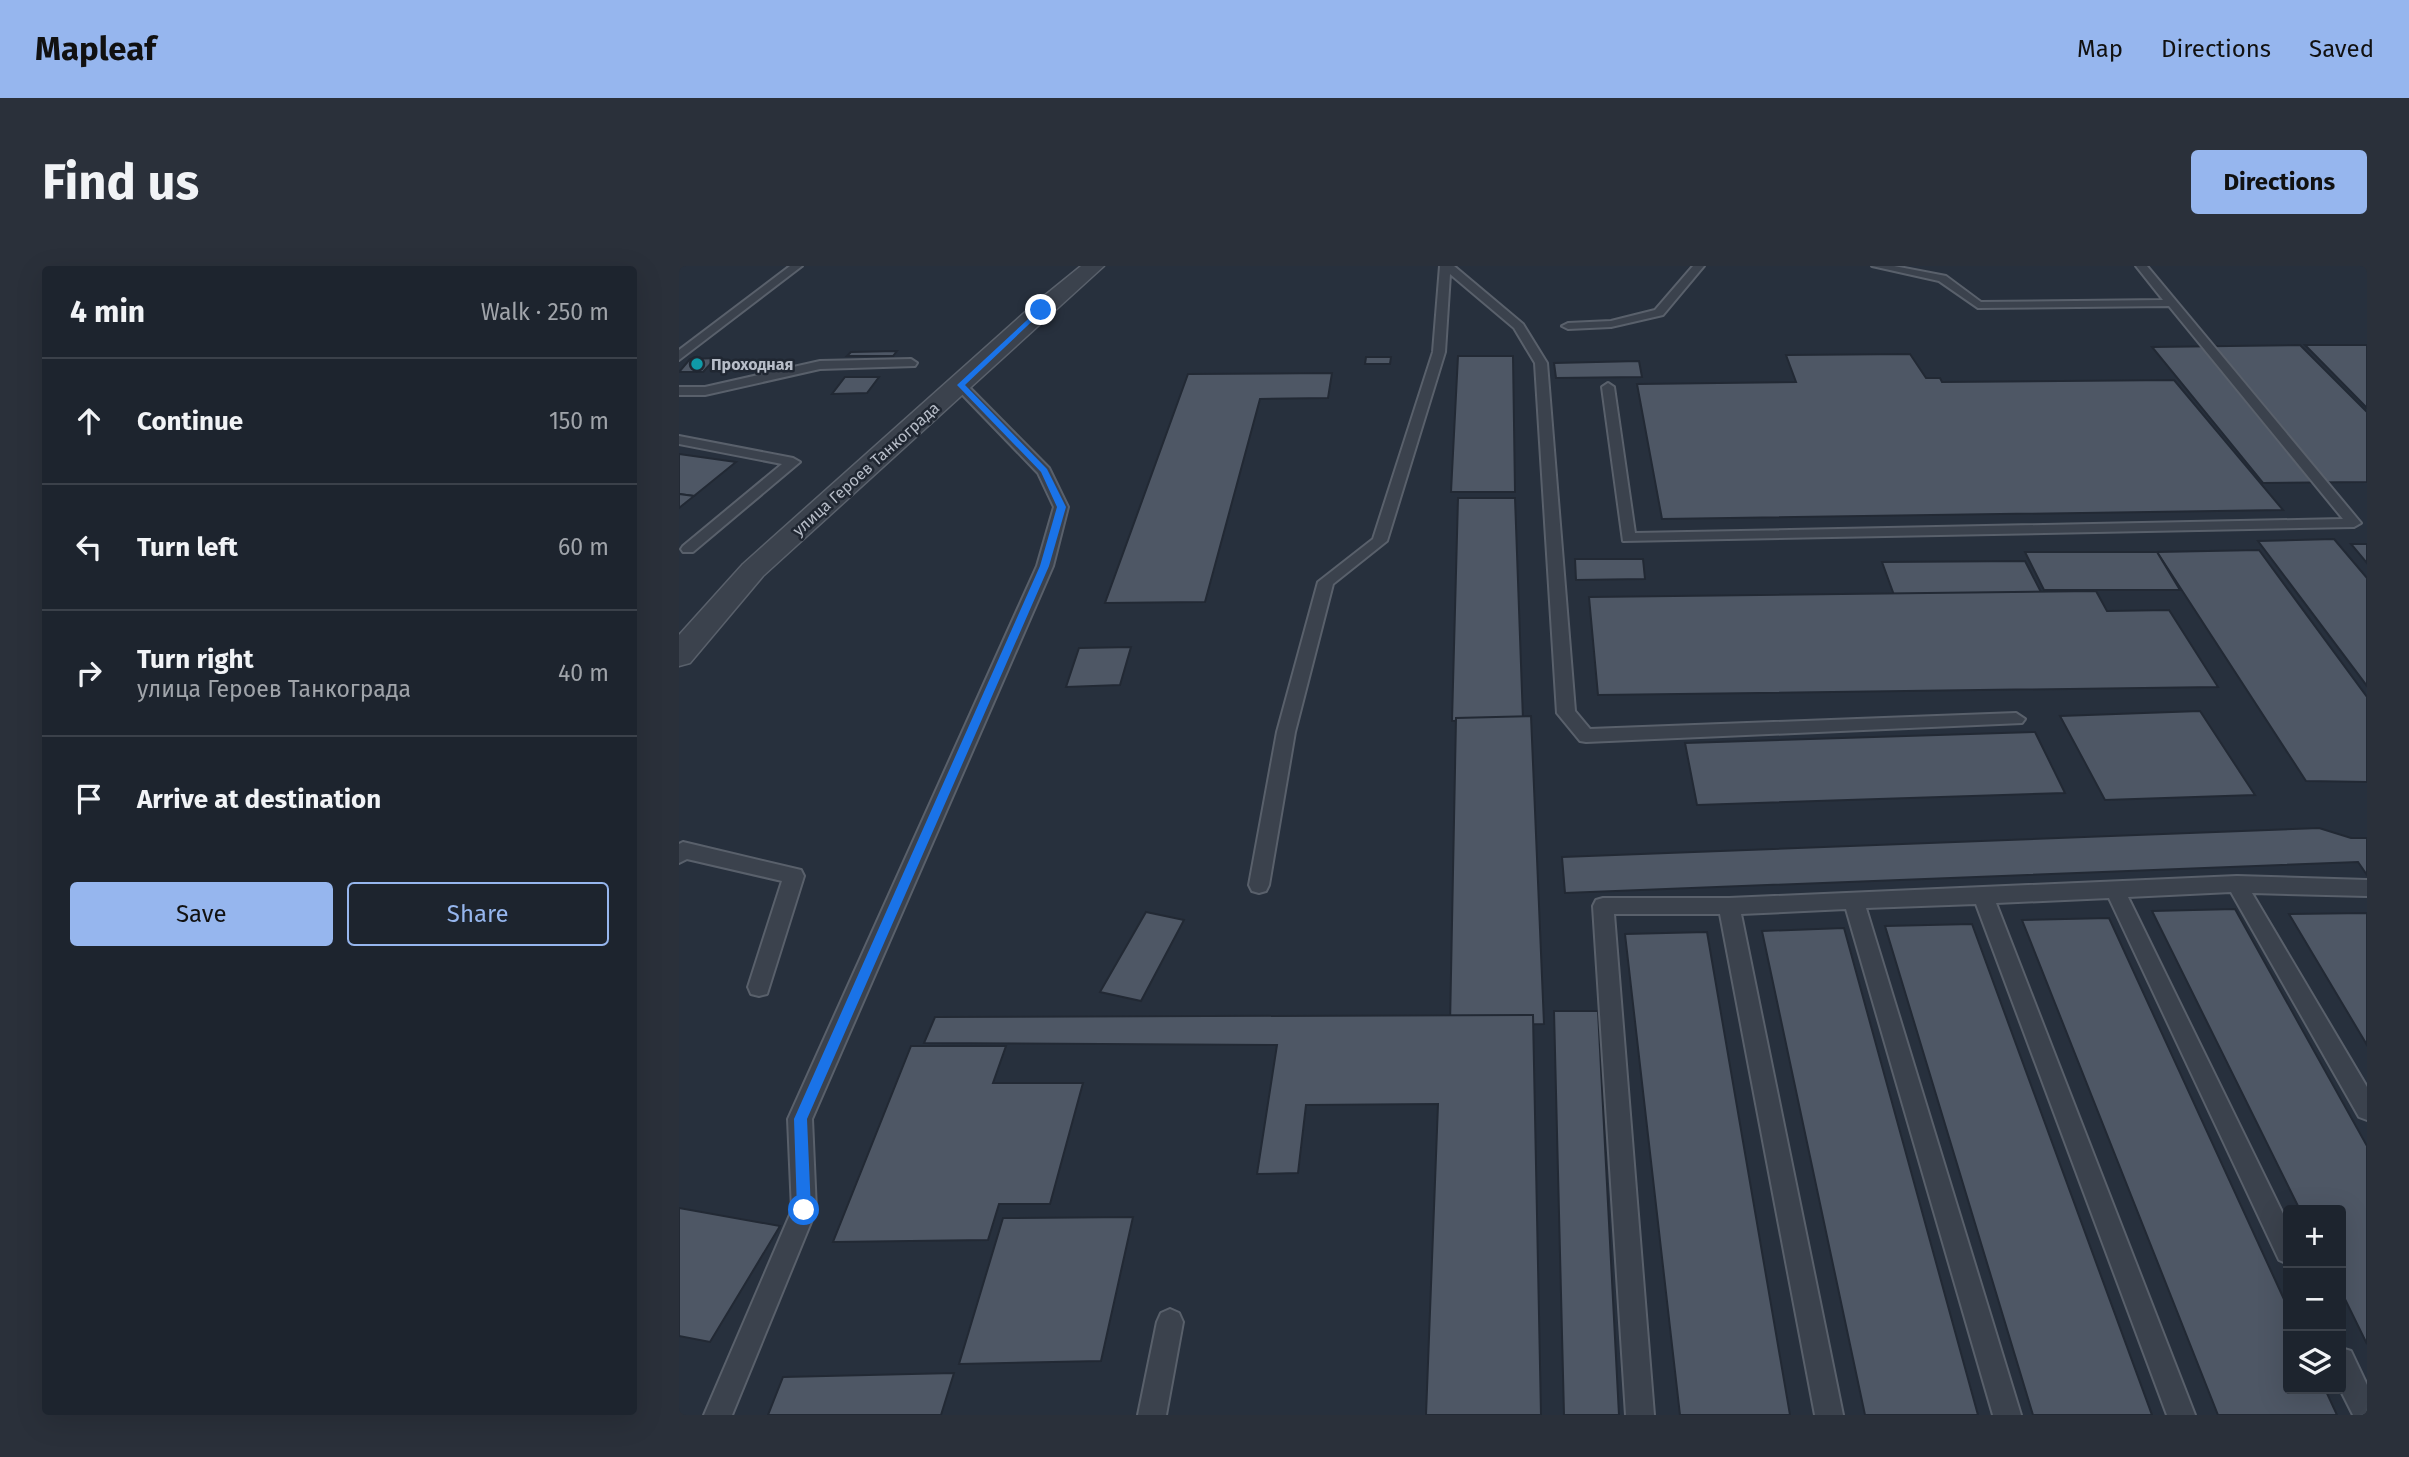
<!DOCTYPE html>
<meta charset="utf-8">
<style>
:root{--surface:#1d242e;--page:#2a303a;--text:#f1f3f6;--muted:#a0a4aa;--line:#3b414a;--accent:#96b6ee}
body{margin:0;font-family:"Fira Sans",sans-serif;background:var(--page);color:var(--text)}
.controls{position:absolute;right:21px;bottom:21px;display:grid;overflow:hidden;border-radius:7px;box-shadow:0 7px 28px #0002}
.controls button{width:63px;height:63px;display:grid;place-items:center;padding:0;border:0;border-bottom:2px solid var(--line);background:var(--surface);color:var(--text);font:35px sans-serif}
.stop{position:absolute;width:21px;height:21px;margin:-16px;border:5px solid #1a73e8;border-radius:50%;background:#fff}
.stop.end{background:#1a73e8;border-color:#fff;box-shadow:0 2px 7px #0008}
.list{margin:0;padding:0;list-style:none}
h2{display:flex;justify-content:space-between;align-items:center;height:91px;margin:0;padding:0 28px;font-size:30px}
h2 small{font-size:23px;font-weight:400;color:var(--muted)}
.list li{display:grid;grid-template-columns:46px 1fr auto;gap:21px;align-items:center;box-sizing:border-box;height:126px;padding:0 28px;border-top:2px solid var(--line)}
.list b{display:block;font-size:26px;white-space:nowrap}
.list p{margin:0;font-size:23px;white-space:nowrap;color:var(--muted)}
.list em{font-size:23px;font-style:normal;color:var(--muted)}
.actions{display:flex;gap:14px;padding:21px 28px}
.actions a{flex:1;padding:16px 0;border:2px solid var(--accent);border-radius:7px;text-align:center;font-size:24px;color:var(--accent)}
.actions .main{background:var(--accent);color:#111}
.icon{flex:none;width:38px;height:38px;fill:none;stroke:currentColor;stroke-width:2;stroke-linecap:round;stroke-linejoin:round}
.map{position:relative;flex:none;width:1688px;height:1149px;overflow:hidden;border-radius:7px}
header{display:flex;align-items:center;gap:42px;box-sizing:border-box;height:98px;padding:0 35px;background:var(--accent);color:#111}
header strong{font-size:33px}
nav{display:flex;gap:38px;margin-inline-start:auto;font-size:24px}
.intro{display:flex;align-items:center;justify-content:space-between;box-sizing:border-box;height:168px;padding:0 42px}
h1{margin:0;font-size:49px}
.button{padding:18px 32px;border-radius:7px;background:var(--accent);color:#111;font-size:24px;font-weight:700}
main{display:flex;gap:42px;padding:0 42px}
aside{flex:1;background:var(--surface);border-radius:7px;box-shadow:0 7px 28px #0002}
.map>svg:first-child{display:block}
.building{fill:#4e5765;stroke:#222934;stroke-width:2}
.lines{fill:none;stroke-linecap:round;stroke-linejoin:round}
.service-casing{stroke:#59606b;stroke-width:4}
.minor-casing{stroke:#59606b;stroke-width:3}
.service{fill:#3b424d;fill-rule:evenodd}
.minor{fill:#3b424d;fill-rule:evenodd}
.route{fill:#1a73e8}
.culture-dot{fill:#0f9aa8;stroke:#202732;stroke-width:2.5}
.labels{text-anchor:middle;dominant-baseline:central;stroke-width:5;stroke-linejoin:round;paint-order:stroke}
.far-poi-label{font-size:16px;font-weight:bold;fill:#b7bdc8;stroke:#202732;text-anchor:start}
.far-street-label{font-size:16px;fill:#b7bdc8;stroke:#202732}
</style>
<header>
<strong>Mapleaf</strong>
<nav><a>Map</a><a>Directions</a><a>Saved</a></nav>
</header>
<div class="intro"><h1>Find us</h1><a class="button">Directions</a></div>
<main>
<aside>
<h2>4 min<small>Walk · 250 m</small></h2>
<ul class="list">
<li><svg class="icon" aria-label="ahead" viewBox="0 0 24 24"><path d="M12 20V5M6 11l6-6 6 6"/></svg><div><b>Continue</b></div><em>150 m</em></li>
<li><svg class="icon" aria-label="left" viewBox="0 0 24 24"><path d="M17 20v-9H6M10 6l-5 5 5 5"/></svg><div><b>Turn left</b></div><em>60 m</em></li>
<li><svg class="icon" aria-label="right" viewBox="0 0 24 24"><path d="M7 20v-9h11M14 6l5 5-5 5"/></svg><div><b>Turn right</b><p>улица Героев Танкограда</p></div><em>40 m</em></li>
<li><svg class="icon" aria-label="arrive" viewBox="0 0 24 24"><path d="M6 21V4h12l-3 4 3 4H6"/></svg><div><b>Arrive at destination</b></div></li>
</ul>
<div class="actions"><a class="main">Save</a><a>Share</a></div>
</aside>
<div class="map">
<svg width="1688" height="1149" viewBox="0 0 1688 1149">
<rect width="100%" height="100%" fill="#27303d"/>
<g class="building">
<polygon points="1621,79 1688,146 1688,216 1584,217 1473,81"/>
<polygon points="1626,79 1688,79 1688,142"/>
<polygon points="218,85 214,90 168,90 172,86"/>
<polygon points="1231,88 1247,112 1261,112 1263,116 1495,114 1604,244 983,253 958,118 1117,116 1107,89"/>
<polygon points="779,90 834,90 836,226 772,226"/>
<polygon points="687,91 712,91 711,98 686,98"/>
<polygon points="37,92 24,106 0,106 11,93"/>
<polygon points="960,95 963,111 877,112 875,97"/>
<polygon points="653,107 649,132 581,133 526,336 426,337 509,108"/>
<polygon points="166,111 200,111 188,127 153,128"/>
<polygon points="0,188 57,196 15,230 0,228"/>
<polygon points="0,228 15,230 0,242"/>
<polygon points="779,232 836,232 844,454 773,455"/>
<polygon points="1655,273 1688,312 1688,420 1579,275"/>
<polygon points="1672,278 1688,278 1688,297"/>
<polygon points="1580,284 1688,431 1688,516 1627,515 1478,286"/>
<polygon points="1346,286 1478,286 1501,324 1365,324"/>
<polygon points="896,293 964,293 966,313 897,314"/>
<polygon points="1346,295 1363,328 1215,329 1203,296"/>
<polygon points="1417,325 1428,345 1490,344 1539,421 919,429 910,331"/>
<polygon points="452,381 441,419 387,421 400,382"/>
<polygon points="1521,445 1576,529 1426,534 1381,450"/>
<polygon points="852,450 865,758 771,760 777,452"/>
<polygon points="1356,466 1386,527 1018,539 1006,477"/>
<polygon points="1640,562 1672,572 1688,572 1688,609 1679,596 886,627 883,591"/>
<polygon points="1556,643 1688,880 1688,1078 1662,1025 1662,944 1621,944 1473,645"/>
<polygon points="467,646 505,654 462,735 421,726"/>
<polygon points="1688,647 1688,779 1610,648"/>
<polygon points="1430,652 1609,1042 1609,1123 1646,1123 1658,1149 1539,1149 1343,654"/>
<polygon points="1293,658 1473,1149 1354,1149 1206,660"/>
<polygon points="1165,662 1299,1149 1186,1149 1083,665"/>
<polygon points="1028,666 1111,1149 1001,1149 946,668"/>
<polygon points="875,745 919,745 940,1149 885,1149"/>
<polygon points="854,749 862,1149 747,1149 759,838 627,839 619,907 578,908 598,779 245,777 256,751"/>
<polygon points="232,780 327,780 314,817 404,817 371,938 320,938 309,974 154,976"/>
<polygon points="0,942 101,960 31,1076 0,1070"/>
<polygon points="454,951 422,1095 280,1098 324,952"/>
<polygon points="275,1107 262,1149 89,1149 104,1111"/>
</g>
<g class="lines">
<defs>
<g id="service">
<polygon points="111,0 123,0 0,94 0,84"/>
<polygon points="761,0 775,0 844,58 868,97 896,445 911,463 1337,447 1346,453 1343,457 907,476 901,475 878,447 856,97 835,62 771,8 766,86 708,275 654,318 616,466 590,619 587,625 580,627 573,625 570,619 598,466 639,316 694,273 754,86"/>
<polygon points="1014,0 1025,0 984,49 932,61 889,63 883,60 889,57 932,55 976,44"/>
<polygon points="1193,0 1215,0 1267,10 1302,36 1484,34 1457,0 1468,0 1682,257 1675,261 944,275 923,121 929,117 935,121 956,267 1664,253 1490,40 1299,42 1260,15"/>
<polygon points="232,93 238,97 236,100 141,103 26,129 0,129 0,121 26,121 141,95"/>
<polygon points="281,115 285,116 370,202 389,241 374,300 133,853 137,944 53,1149 25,1149 113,944 109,853 358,300 375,241 359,207 277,122 275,119"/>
<polygon points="0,170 114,192 121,196 14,286 4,286 2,283 4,280 103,198 0,178"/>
<polygon points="4,576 122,604 125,610 88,728 80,730 72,728 69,721 103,615 8,593 0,597 0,578"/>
<polygon points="1558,610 1688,614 1688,630 1573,627 1688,821 1688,854 1680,851 1552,626 1449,631 1609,958 1609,998 1600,994 1430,632 1317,637 1516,1149 1488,1149 1297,638 1187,642 1342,1149 1314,1149 1167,643 1062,648 1164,1149 1136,1149 1041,648 935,648 975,1149 947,1149 914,640 917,634 924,632 1050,632"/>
<polygon points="491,1043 500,1047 504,1056 487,1149 459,1149 478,1056 482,1047"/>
<polygon points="1662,1082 1672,1085 1688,1119 1688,1149 1674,1149 1661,1123"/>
</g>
<polygon id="minor" points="402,0 425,0 84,310 11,397 0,400 0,369 64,298 354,39"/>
</defs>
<use href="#service" class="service-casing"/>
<use href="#minor" class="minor-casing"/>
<use href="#service" class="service"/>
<use href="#minor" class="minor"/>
</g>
<polygon class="route" points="360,43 365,44 286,119 368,203 387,241 370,300 128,853 132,944 130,950 125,952 120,950 118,944 115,853 361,300 378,241 362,206 278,119"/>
<circle class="culture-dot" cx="18" cy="98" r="7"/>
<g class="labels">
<g class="far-poi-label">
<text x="32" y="98">Проходная</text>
</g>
<g class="far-street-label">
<text transform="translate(187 203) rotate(-42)">улица Героев Танкограда</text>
</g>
</g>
</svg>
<div class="controls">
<button>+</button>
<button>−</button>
<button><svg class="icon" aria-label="layers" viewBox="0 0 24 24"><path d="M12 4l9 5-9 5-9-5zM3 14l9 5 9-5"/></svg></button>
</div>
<div class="stop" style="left:125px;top:944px"></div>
<div class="stop end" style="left:362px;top:44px"></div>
</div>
</main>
